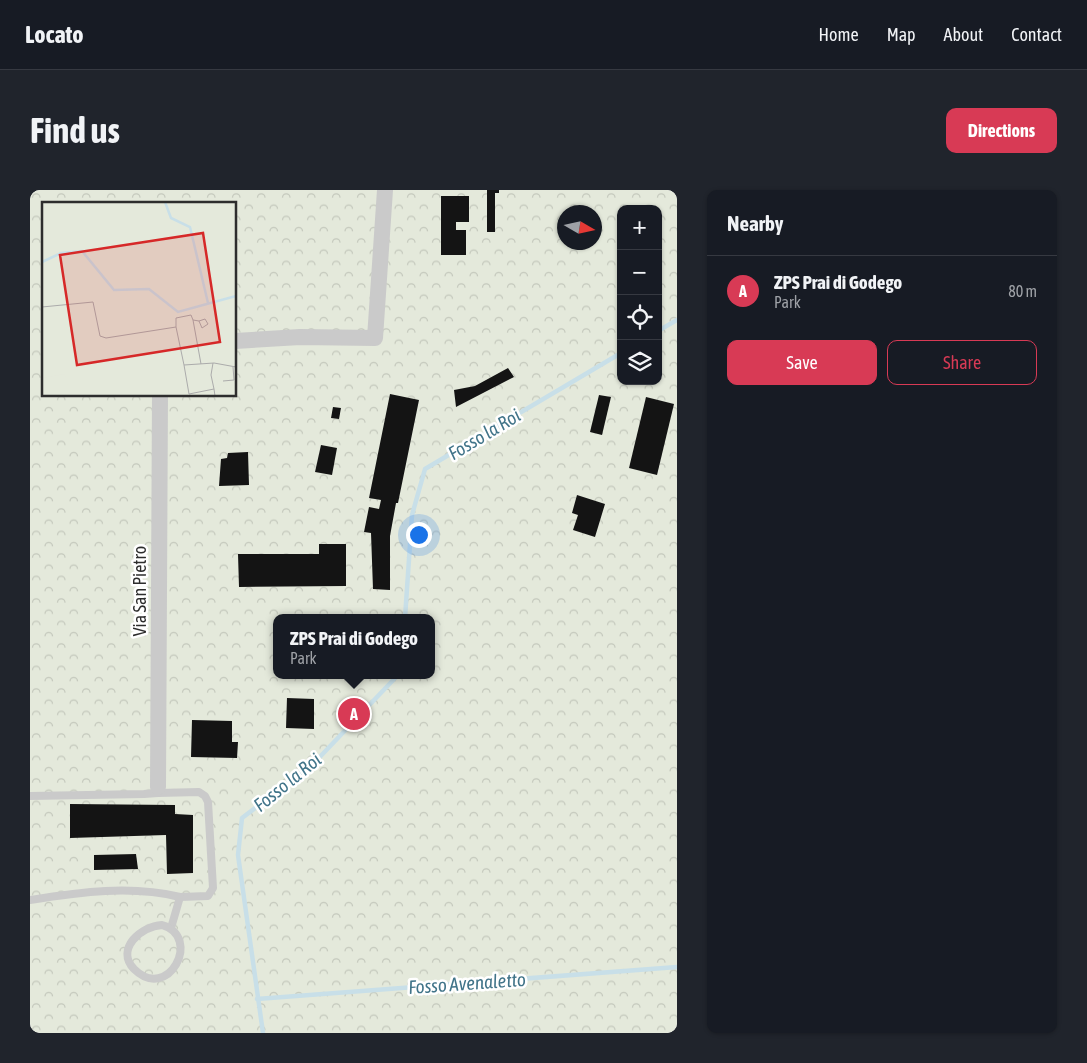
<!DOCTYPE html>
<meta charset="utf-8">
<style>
:root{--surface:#171b24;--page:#20242c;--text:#f1f3f6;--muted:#9ea1a6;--line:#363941;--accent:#d83a55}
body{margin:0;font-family:"Asap Condensed",sans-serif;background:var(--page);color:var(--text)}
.controls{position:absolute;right:15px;top:15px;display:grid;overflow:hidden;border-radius:10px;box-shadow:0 1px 4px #0004}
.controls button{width:45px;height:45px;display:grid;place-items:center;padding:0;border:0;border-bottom:1px solid var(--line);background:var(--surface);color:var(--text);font:25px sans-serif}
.compass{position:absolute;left:527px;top:15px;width:45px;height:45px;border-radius:50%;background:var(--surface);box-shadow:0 1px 4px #0004;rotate:99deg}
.you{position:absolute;left:388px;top:344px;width:18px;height:18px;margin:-12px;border:4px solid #fff;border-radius:50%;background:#1a73e8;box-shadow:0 0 0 8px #1a73e833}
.badge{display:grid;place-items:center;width:32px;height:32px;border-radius:50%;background:var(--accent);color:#fff;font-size:16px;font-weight:700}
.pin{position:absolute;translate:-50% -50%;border:2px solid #fff;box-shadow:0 1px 5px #0006}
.popup{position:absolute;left:243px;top:424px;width:162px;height:65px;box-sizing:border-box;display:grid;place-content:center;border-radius:10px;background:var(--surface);filter:drop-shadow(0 1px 4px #0005);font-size:16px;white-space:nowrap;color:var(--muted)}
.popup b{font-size:19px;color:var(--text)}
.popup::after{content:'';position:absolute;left:50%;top:100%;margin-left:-10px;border:10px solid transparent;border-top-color:var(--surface)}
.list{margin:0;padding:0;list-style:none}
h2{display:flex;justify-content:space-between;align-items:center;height:65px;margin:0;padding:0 20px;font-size:21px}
h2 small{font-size:16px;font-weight:400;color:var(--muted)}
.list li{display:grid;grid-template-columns:32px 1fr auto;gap:15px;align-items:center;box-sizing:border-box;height:70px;padding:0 20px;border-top:1px solid var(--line)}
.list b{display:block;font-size:19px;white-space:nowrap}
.list p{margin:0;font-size:16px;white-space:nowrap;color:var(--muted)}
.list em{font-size:16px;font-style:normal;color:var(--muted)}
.actions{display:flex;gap:10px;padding:15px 20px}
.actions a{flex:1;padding:11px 0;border:1px solid var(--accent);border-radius:10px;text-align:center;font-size:18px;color:var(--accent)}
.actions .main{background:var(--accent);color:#fff}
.icon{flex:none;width:28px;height:28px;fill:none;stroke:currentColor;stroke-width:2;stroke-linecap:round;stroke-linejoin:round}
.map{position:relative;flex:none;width:647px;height:843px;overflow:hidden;border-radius:10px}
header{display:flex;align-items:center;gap:30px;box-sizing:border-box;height:70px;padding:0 25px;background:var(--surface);border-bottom:1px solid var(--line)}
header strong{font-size:24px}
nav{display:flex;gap:28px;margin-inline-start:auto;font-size:18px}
.intro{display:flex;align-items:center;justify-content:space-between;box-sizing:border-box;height:120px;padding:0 30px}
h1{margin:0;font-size:35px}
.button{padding:12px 22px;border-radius:10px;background:var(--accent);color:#fff;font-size:18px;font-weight:700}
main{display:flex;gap:30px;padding:0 30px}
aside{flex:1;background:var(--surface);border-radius:10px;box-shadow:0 1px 4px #0004}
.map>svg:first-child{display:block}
.forest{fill:url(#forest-crowns);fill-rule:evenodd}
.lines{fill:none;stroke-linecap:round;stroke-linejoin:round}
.stream{stroke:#c8dfe8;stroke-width:4.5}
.building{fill:#141414}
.service{stroke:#cacaca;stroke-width:8}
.minor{stroke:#cacaca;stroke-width:16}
.labels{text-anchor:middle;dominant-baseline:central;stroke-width:5;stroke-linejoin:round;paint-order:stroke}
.street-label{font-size:18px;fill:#2d2d2d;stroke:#fff}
.water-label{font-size:19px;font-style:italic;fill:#417489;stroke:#fff}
.inset-river{fill:none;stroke:#c8dfe8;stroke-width:2.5}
.inset-road{fill:none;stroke:#ababab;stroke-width:1}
.view{fill:#d62828;fill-opacity:0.15;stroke:#d62828;stroke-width:2.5}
.inset-edge{fill:none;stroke:#2d2d2d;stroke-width:2.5}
</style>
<header>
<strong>Locato</strong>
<nav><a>Home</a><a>Map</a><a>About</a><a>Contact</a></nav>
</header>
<div class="intro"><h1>Find us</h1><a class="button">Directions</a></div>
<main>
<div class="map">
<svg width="647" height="843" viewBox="0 0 647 843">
<defs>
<pattern id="forest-crowns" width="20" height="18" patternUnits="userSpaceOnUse" patternTransform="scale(1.25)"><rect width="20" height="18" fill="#e4e9db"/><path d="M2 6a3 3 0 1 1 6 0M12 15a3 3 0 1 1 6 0" fill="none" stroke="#c4c8bc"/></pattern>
</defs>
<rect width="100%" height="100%" fill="#fff"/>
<path class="forest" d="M0 0H647V843H0ZM14 14H205V205H14ZM591 19H628V191H591ZM534 22H564V52H534ZM246 428H402V485H246Z"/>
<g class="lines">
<g class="stream">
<polyline points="628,141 647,130"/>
<polyline points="375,428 382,325 395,279 591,163"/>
<polyline points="227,809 647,777"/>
<polyline points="233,843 208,665 212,628 284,573 368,485"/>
</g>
</g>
<g class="building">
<polygon points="457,0 469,0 469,3 465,3 465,42 457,42"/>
<polygon points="411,6 439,6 439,32 426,32 426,40 436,40 436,65 411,65"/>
<polygon points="478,178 484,187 426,217 424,200 445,196"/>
<polygon points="360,204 389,210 368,313 366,313 360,346 360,400 343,399 341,343 334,342 339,317 349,319 351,310 339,308"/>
<polygon points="569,205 581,207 572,245 560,242"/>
<polygon points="616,207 644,214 627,285 599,278"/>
<polygon points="303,217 311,218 309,229 301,228"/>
<polygon points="291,255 307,258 302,285 285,282"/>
<polygon points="218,262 219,295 189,296 191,269 197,268 198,263"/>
<polygon points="547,305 575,314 565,347 543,340 548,325 542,323"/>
<polygon points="289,354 316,354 316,396 209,397 208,364 289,364"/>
<polygon points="317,424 331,426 331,428 316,428"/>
<polygon points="257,508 284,509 284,539 256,538"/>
<polygon points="162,530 202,531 202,552 208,552 207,568 161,567"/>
<polygon points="40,614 145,615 145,624 163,625 163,683 137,684 136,645 40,648"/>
<polygon points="106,664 108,679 64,680 64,665"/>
</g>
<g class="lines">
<g class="service">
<polyline points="128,603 169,602 175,606 178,612 183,698 178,706 150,707"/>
<polyline points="0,606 114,604 128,603 128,599"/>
<path d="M0 710C50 702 101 695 150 707L141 738"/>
<path d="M132 735C173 747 138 813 104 779 85 759 111 736 132 735Z"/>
</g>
<g class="minor">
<polyline points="205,151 270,147 345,148 355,0"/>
<polyline points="128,597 130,205"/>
</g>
</g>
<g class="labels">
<g class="street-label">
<text transform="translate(109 401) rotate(-90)">Via San Pietro</text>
</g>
<g class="water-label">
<text transform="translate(454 244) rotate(-31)">Fosso la Roi</text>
<text transform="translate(257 592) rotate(-39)">Fosso la Roi</text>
<text transform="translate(437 793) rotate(-4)">Fosso Avenaletto</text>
</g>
</g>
<g transform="translate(12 12)">
<rect width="194" height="194" fill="#fff"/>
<path d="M0 0H194V194H0Z" fill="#e4e9db"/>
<path d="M23 172 28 194H3L0 176Z" fill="#e4e9db"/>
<path class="inset-river" d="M123 0 129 16 148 25 166 101M0 60 19 51 40 49 72 88 107 87 136 110 194 94"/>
<path class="inset-road" d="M0 105 51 100 58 134 64 136 134 125 142 163 172 161 194 165M157 119 163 117 166 122 160 126 157 119 151 118 159 162M134 125V116L149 113 151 118M171 161 169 173 172 187M142 163 147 192 172 187 173 194M181 179 192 178 191 165"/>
<path class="view" d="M161 31 178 140 35 163 18 53Z"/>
<rect width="194" height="194" class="inset-edge"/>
</g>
</svg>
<div class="controls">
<button>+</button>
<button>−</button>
<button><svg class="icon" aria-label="locate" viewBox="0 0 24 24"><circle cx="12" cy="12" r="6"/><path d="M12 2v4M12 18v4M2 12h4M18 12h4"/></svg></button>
<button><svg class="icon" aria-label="layers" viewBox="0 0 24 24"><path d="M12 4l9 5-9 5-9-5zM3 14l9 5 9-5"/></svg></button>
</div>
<svg class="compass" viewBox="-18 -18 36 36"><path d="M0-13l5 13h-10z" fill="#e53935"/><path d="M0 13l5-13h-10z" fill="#9ea1a6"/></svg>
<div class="you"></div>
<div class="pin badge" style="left:324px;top:524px">A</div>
<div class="popup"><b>ZPS Prai di Godego</b>Park</div>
</div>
<aside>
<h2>Nearby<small></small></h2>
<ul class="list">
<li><span class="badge">A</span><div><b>ZPS Prai di Godego</b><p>Park</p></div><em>80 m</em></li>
</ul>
<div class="actions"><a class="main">Save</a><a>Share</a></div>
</aside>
</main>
